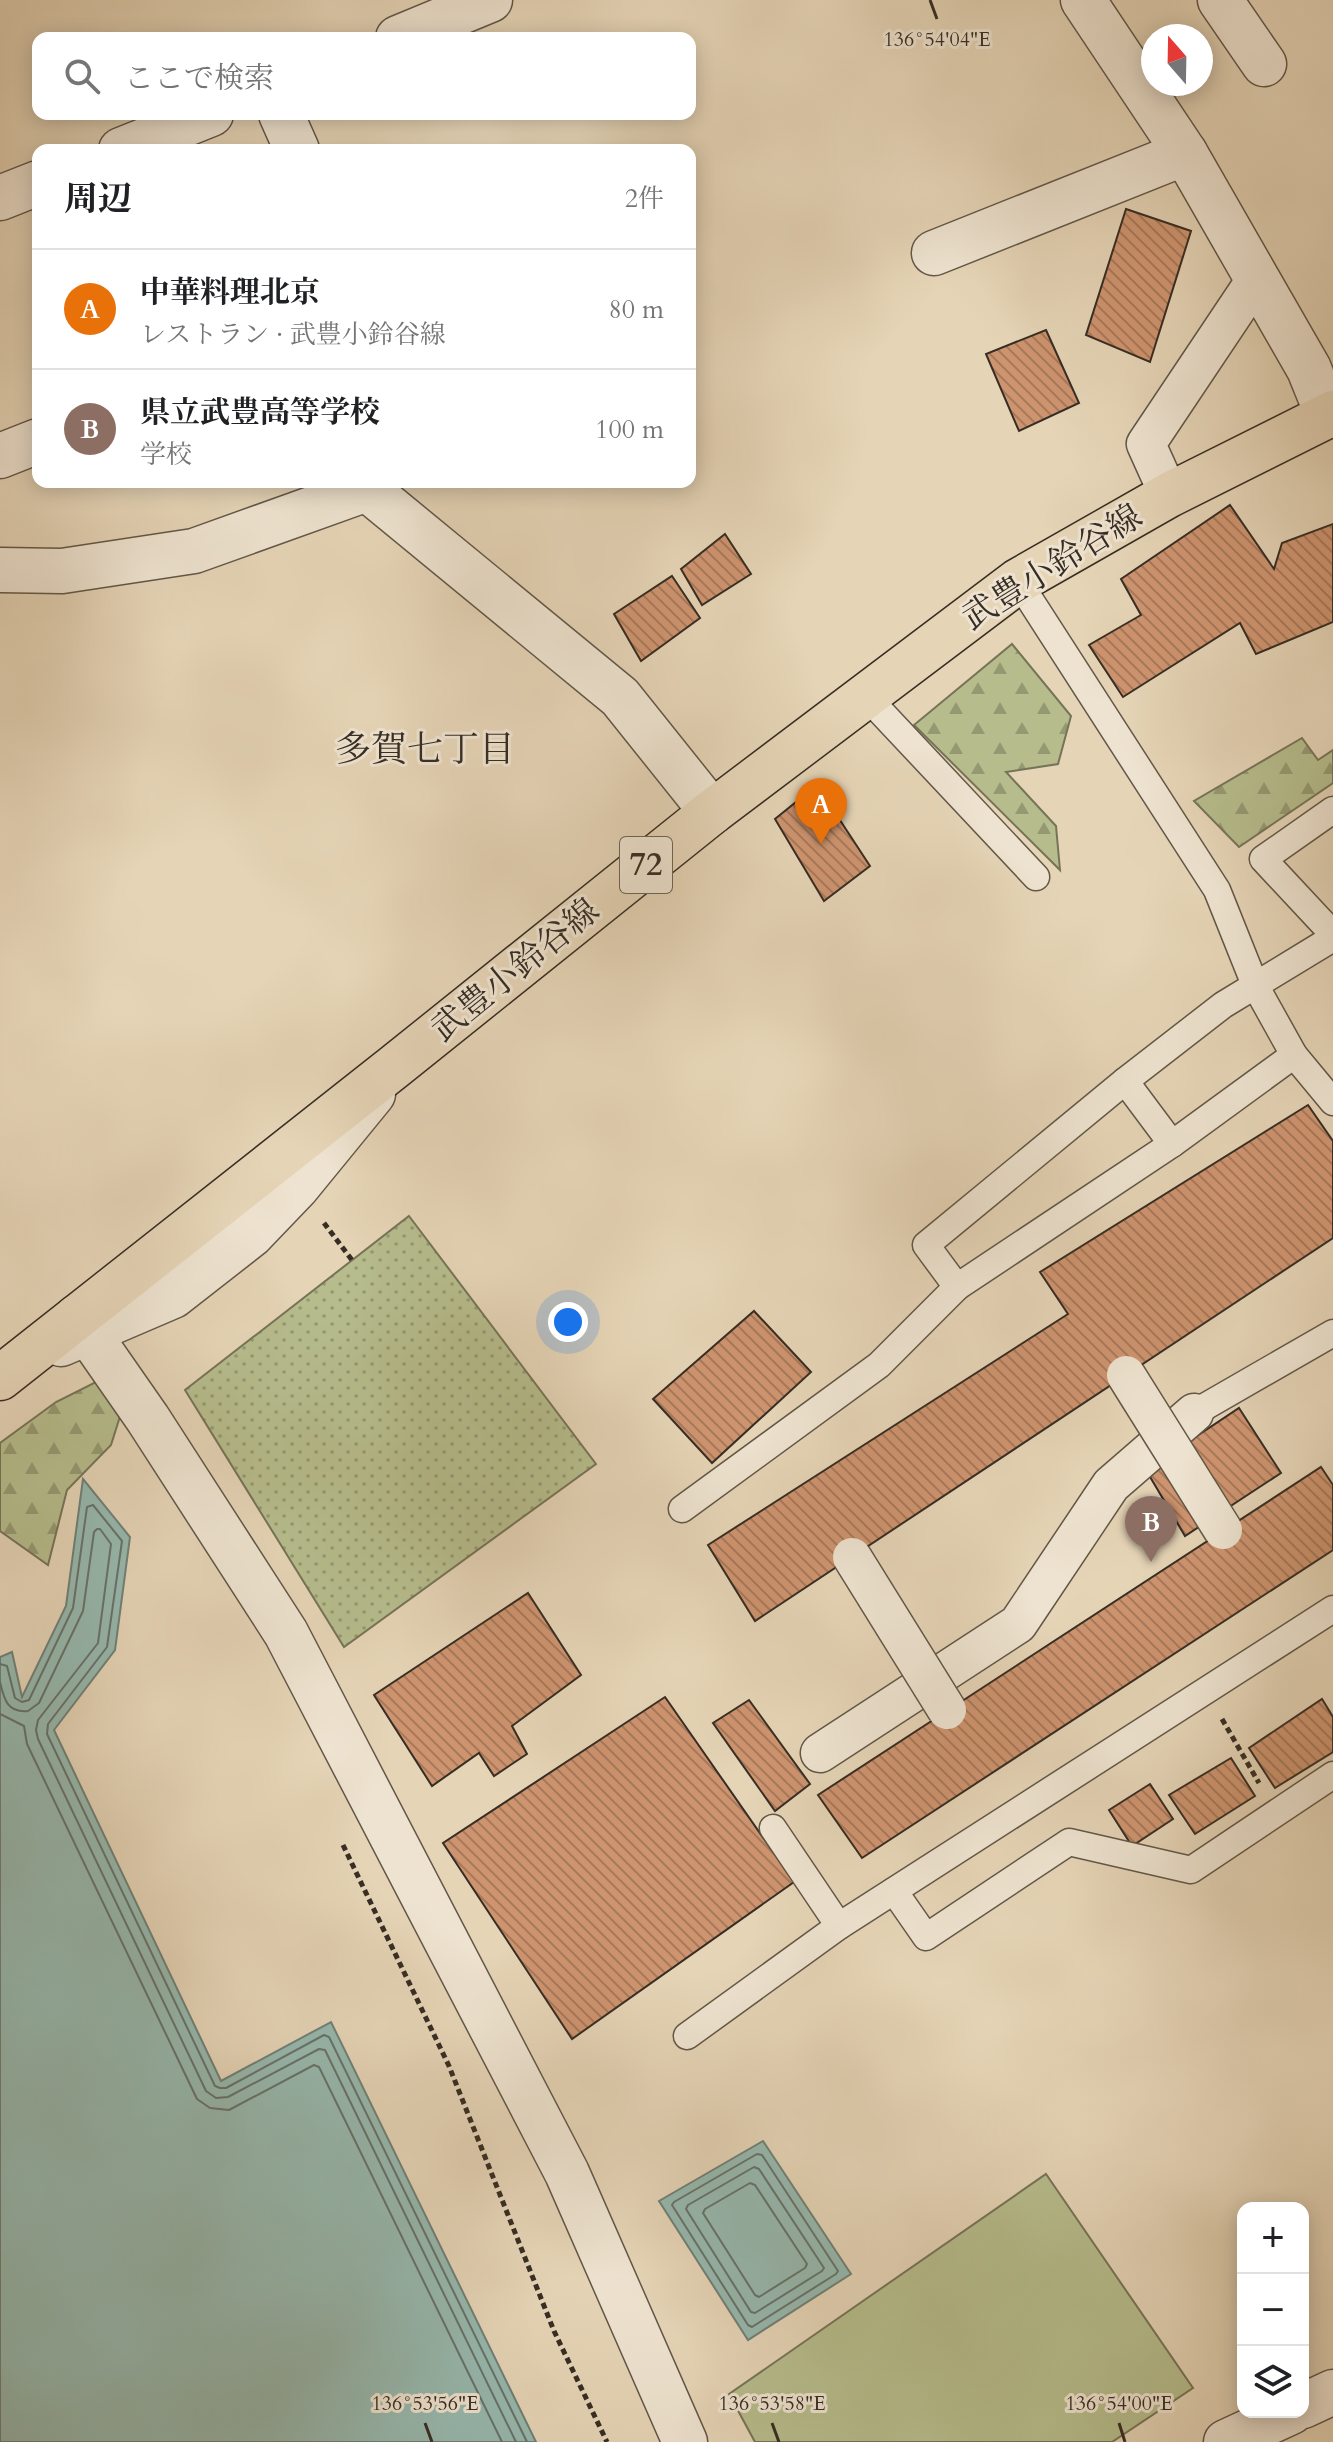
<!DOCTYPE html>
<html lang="ja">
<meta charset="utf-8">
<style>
:root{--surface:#fff;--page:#f6f6f6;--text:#202124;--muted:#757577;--line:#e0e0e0;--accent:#0f766e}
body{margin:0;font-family:Cardo,"Noto Serif JP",serif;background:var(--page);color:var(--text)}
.controls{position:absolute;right:24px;bottom:24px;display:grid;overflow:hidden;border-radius:16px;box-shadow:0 4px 20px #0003}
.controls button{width:72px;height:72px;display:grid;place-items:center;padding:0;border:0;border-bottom:2px solid var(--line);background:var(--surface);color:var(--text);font:40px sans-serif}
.compass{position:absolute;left:1141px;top:24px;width:72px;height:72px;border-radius:50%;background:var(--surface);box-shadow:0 4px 20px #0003;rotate:340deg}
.you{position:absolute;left:568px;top:1322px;width:28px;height:28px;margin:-20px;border:6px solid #fff;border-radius:50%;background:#1a73e8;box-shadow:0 0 0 12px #1a73e833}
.badge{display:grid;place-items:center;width:52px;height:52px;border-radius:50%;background:var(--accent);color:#fff;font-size:26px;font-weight:700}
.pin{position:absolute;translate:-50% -66px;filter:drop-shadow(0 2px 4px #0008)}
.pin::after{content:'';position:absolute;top:42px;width:28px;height:24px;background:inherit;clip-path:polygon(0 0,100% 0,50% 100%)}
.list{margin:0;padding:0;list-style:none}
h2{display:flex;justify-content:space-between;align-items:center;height:104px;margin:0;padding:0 32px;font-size:34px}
h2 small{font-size:26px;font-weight:400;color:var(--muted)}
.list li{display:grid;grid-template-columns:52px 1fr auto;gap:24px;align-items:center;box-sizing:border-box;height:120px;padding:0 32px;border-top:2px solid var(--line)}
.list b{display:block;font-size:30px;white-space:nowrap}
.list p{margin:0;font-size:26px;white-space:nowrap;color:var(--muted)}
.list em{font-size:26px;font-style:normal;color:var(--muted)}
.icon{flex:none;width:44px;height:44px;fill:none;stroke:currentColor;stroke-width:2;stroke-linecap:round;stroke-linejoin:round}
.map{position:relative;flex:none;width:1333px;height:2442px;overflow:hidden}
.search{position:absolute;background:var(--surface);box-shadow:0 4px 20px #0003;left:32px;top:32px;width:664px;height:88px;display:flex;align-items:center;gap:20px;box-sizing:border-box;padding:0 28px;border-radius:16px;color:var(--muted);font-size:30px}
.panel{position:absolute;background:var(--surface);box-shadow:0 4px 20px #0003;left:32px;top:144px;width:664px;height:344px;border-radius:16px}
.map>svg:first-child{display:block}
.green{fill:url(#green-dots);stroke:#767458;stroke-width:2}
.forest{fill:url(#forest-firs);stroke:#767458;stroke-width:2}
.pitch{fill:#b6bc8c;stroke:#767458;stroke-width:2}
.water{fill:#96b8ae;stroke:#708077;stroke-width:2}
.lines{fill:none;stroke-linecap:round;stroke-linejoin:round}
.shore{stroke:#667269;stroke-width:2}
.building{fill:url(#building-back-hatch);stroke:#362d24;stroke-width:2}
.service-casing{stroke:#625748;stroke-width:29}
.pedestrian-casing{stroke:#625748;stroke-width:41}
.minor-casing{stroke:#625748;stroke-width:47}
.tertiary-casing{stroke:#625748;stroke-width:47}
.primary-casing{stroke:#362d24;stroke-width:47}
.path{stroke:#362d24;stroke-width:5;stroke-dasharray:6 4;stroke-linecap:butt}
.service{stroke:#eee3d0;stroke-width:26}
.pedestrian{stroke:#eee3d0;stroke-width:38}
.minor{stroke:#eee3d0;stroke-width:44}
.tertiary{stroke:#eee3d0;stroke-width:44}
.primary{stroke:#e5d4b6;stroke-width:44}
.pedestrian-bridge-casing{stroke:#625748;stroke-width:41;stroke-linecap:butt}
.pedestrian-bridge{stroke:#eee3d0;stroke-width:38}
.ticks{fill:none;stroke:#362d24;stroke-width:3}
.labels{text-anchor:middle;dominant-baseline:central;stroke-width:6;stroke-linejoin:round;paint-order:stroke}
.shield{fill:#eee3d0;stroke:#6d6458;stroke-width:2}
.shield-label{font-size:32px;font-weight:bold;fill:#362d24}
.street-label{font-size:34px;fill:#362d24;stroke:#eee3d0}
.neighbourhood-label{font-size:36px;fill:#362d24;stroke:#eee3d0}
.ticks-label{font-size:20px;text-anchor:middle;fill:#362d24;stroke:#eee3d0;stroke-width:6;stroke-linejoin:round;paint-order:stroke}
</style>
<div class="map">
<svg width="1333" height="2442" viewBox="0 0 1333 2442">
<defs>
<pattern id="green-dots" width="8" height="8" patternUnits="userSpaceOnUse" patternTransform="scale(2)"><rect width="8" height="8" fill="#b6bc8c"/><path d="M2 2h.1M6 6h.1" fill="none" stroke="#959972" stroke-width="1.8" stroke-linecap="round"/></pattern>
<pattern id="forest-firs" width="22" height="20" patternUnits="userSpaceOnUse" patternTransform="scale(2)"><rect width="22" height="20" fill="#b6bc8c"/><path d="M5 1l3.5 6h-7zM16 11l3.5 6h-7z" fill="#959972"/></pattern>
<pattern id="building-back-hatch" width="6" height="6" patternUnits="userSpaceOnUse" patternTransform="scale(2)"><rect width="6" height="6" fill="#ce946f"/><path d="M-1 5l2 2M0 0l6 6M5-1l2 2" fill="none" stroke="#a8795b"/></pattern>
</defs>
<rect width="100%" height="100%" fill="#e5d4b6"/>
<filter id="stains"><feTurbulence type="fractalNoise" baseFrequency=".0025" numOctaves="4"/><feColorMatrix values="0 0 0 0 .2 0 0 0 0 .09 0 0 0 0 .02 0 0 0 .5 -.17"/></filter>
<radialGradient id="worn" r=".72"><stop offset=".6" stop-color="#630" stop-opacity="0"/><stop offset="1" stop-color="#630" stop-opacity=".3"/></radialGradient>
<polygon class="green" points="409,1216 596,1464 344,1647 185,1390"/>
<g class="forest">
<polygon points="1012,644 1071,716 1058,764 1006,772 1056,826 1060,870 914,725"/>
<polygon points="1302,738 1318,760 1333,750 1333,783 1239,847 1194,801"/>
<polygon points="100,1380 123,1407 111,1445 67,1490 48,1565 0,1531 0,1443 56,1402"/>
</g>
<polygon class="pitch" points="1046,2174 1193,2388 1112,2442 755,2442 729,2394"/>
<g class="water">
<polygon points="83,1479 130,1537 115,1650 54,1730 221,2081 331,2022 536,2442 0,2442 0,1657 12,1652 22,1697 66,1606"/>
<polygon points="763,2141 851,2274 748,2340 659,2201"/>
</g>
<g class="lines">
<g class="shore">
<polyline points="0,1664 7,1666 15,1698 22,1702 29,1700 73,1608 87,1507 93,1505 122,1541 107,1647 48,1724 47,1734 215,2086 220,2088 226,2088 324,2035 329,2037 527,2442"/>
<path d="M0 1682C4 1699 7 1713 28 1711L39 1703 83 1611 94 1532 97 1529H100L111 1544 98 1643 38 1720 36 1730 38 1739 206 2091 216 2098 228 2097 319 2049 325 2050 516 2442"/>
<polyline points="0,1714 24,1726 27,1744 197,2099 210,2108 229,2110 314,2065 319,2067 502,2442"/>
<polygon points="757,2154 762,2155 838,2271 836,2274 752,2327 748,2325 672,2205 674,2202"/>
<polygon points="754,2167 759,2169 824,2268 822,2271 755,2313 751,2312 686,2209 688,2205"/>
<polygon points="750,2183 755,2185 807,2264 805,2268 759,2297 755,2295 703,2213 705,2209"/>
</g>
</g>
<g class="building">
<polygon points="1126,209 1191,231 1150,362 1086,335"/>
<polygon points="1046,330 1079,403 1019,431 986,354"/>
<polygon points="1230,505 1274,569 1282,543 1333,524 1333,622 1256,654 1240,623 1123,697 1089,645 1141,615 1121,579"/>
<polygon points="725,534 751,574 702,605 681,569"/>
<polygon points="672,576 700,618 641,661 614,614"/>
<polygon points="817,785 870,866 824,901 775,819"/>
<polygon points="1308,1105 1333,1141 1333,1238 755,1621 708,1545 1068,1314 1040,1272"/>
<polygon points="754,1311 811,1372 712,1463 653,1399"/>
<polygon points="1239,1408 1281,1473 1185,1536 1146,1470"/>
<polygon points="1321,1467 1333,1485 1333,1550 862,1858 818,1795"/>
<polygon points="528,1593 581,1675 512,1726 527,1754 494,1776 479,1753 432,1786 374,1695"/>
<polygon points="665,1697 794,1882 572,2039 443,1843"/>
<polygon points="1322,1699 1333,1717 1333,1752 1275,1788 1249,1748"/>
<polygon points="749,1700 810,1784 775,1811 713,1723"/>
<polygon points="1231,1758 1255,1796 1195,1834 1169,1795"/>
<polygon points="1150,1784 1173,1819 1132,1846 1109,1810"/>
</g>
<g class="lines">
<defs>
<g id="service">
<polyline points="1018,581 1217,890 1255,985 1294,1055 1333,1102"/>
<polyline points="866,696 1036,877"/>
<polyline points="1333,810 1263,859 1333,934"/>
<polyline points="1172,1144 1125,1081 1223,1005 1333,938"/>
<polyline points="957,1287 926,1245 1125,1081"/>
<polyline points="1194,1413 1333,1333"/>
<polyline points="682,1509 879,1365 957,1287 1172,1144 1294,1055"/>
<polyline points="773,1828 839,1926"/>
<polyline points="894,1891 926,1937 1069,1842 1191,1870 1333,1775"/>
<polyline points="687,2036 839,1926 1333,1609"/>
</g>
<g id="pedestrian">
<polyline points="1169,495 1146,444 1257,278"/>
<polyline points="820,1753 1018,1624 1111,1485 1194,1413"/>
</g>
<g id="minor">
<polyline points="1220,0 1264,64"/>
<polyline points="398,38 490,0"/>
<polyline points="281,114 297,150"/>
<polyline points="121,150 211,114"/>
<polyline points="0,198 38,183"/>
<polyline points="934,253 1185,153"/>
<polyline points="0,456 38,441"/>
<polyline points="367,482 367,489 620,697 712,812"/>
<polyline points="0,570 62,571 194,551 367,489"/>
<polyline points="77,1317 148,1419 286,1633 567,2173 685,2442"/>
<polyline points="61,1344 173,1296 251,1235 297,1187 373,1094"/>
<polyline points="1303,2406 1333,2392"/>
<polyline points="1226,2442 1291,2412"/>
</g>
<polyline id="tertiary" points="1083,0 1185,153 1309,369 1328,416"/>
<polyline id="primary" points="0,1378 394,1067 712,812 1018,581 1169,495 1333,413"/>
</defs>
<use href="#service" class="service-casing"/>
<use href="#pedestrian" class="pedestrian-casing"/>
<use href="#minor" class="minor-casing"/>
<use href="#tertiary" class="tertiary-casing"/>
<use href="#primary" class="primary-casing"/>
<g class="path">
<polyline points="324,1223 352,1260"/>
<polyline points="1222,1719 1259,1783"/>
<polyline points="343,1845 449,2066 554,2331 607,2442"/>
</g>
<use href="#service" class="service"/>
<use href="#pedestrian" class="pedestrian"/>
<use href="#minor" class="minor"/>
<use href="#tertiary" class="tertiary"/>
<use href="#primary" class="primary"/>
<defs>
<g id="pedestrian-bridge">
<polyline points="1126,1375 1223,1530"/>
<polyline points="852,1557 947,1710"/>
</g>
</defs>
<use href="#pedestrian-bridge" class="pedestrian-bridge-casing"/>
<use href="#pedestrian-bridge" class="pedestrian-bridge"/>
</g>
<path class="ticks" d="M930 0 937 19M425 2423 432 2442M772 2423 779 2442M1119 2423 1125 2442"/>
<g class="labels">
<rect class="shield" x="620" y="837" width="52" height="56" rx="6"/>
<g class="shield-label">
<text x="646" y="865">72</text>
</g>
<g class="street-label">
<text transform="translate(1052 567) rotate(-32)">武豊小鈴谷線</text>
<text transform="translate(515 970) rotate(-39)">武豊小鈴谷線</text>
</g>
<g class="neighbourhood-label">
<text x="425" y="749">多賀七丁目</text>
</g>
</g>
<g class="ticks-label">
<text x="937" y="46">136°54'04"E</text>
<text x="425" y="2410">136°53'56"E</text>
<text x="772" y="2410">136°53'58"E</text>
<text x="1119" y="2410">136°54'00"E</text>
</g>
<rect width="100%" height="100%" filter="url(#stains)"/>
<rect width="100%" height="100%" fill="url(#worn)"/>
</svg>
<div class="controls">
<button>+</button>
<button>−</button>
<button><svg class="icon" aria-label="layers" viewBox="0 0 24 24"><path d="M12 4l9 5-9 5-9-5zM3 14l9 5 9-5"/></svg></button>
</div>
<svg class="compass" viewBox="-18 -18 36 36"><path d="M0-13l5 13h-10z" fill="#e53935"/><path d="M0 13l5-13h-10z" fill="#757577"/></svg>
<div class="you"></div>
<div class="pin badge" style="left:821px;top:844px;background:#e8710a">A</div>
<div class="pin badge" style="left:1151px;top:1562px;background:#8d6e63">B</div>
<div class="search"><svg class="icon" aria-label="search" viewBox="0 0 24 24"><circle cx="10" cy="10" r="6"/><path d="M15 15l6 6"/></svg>ここで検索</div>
<section class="panel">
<h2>周辺<small>2件</small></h2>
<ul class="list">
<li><span class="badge" style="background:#e8710a">A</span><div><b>中華料理北京</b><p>レストラン · 武豊小鈴谷線</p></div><em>80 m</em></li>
<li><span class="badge" style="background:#8d6e63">B</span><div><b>県立武豊高等学校</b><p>学校</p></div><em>100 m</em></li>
</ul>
</section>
</div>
